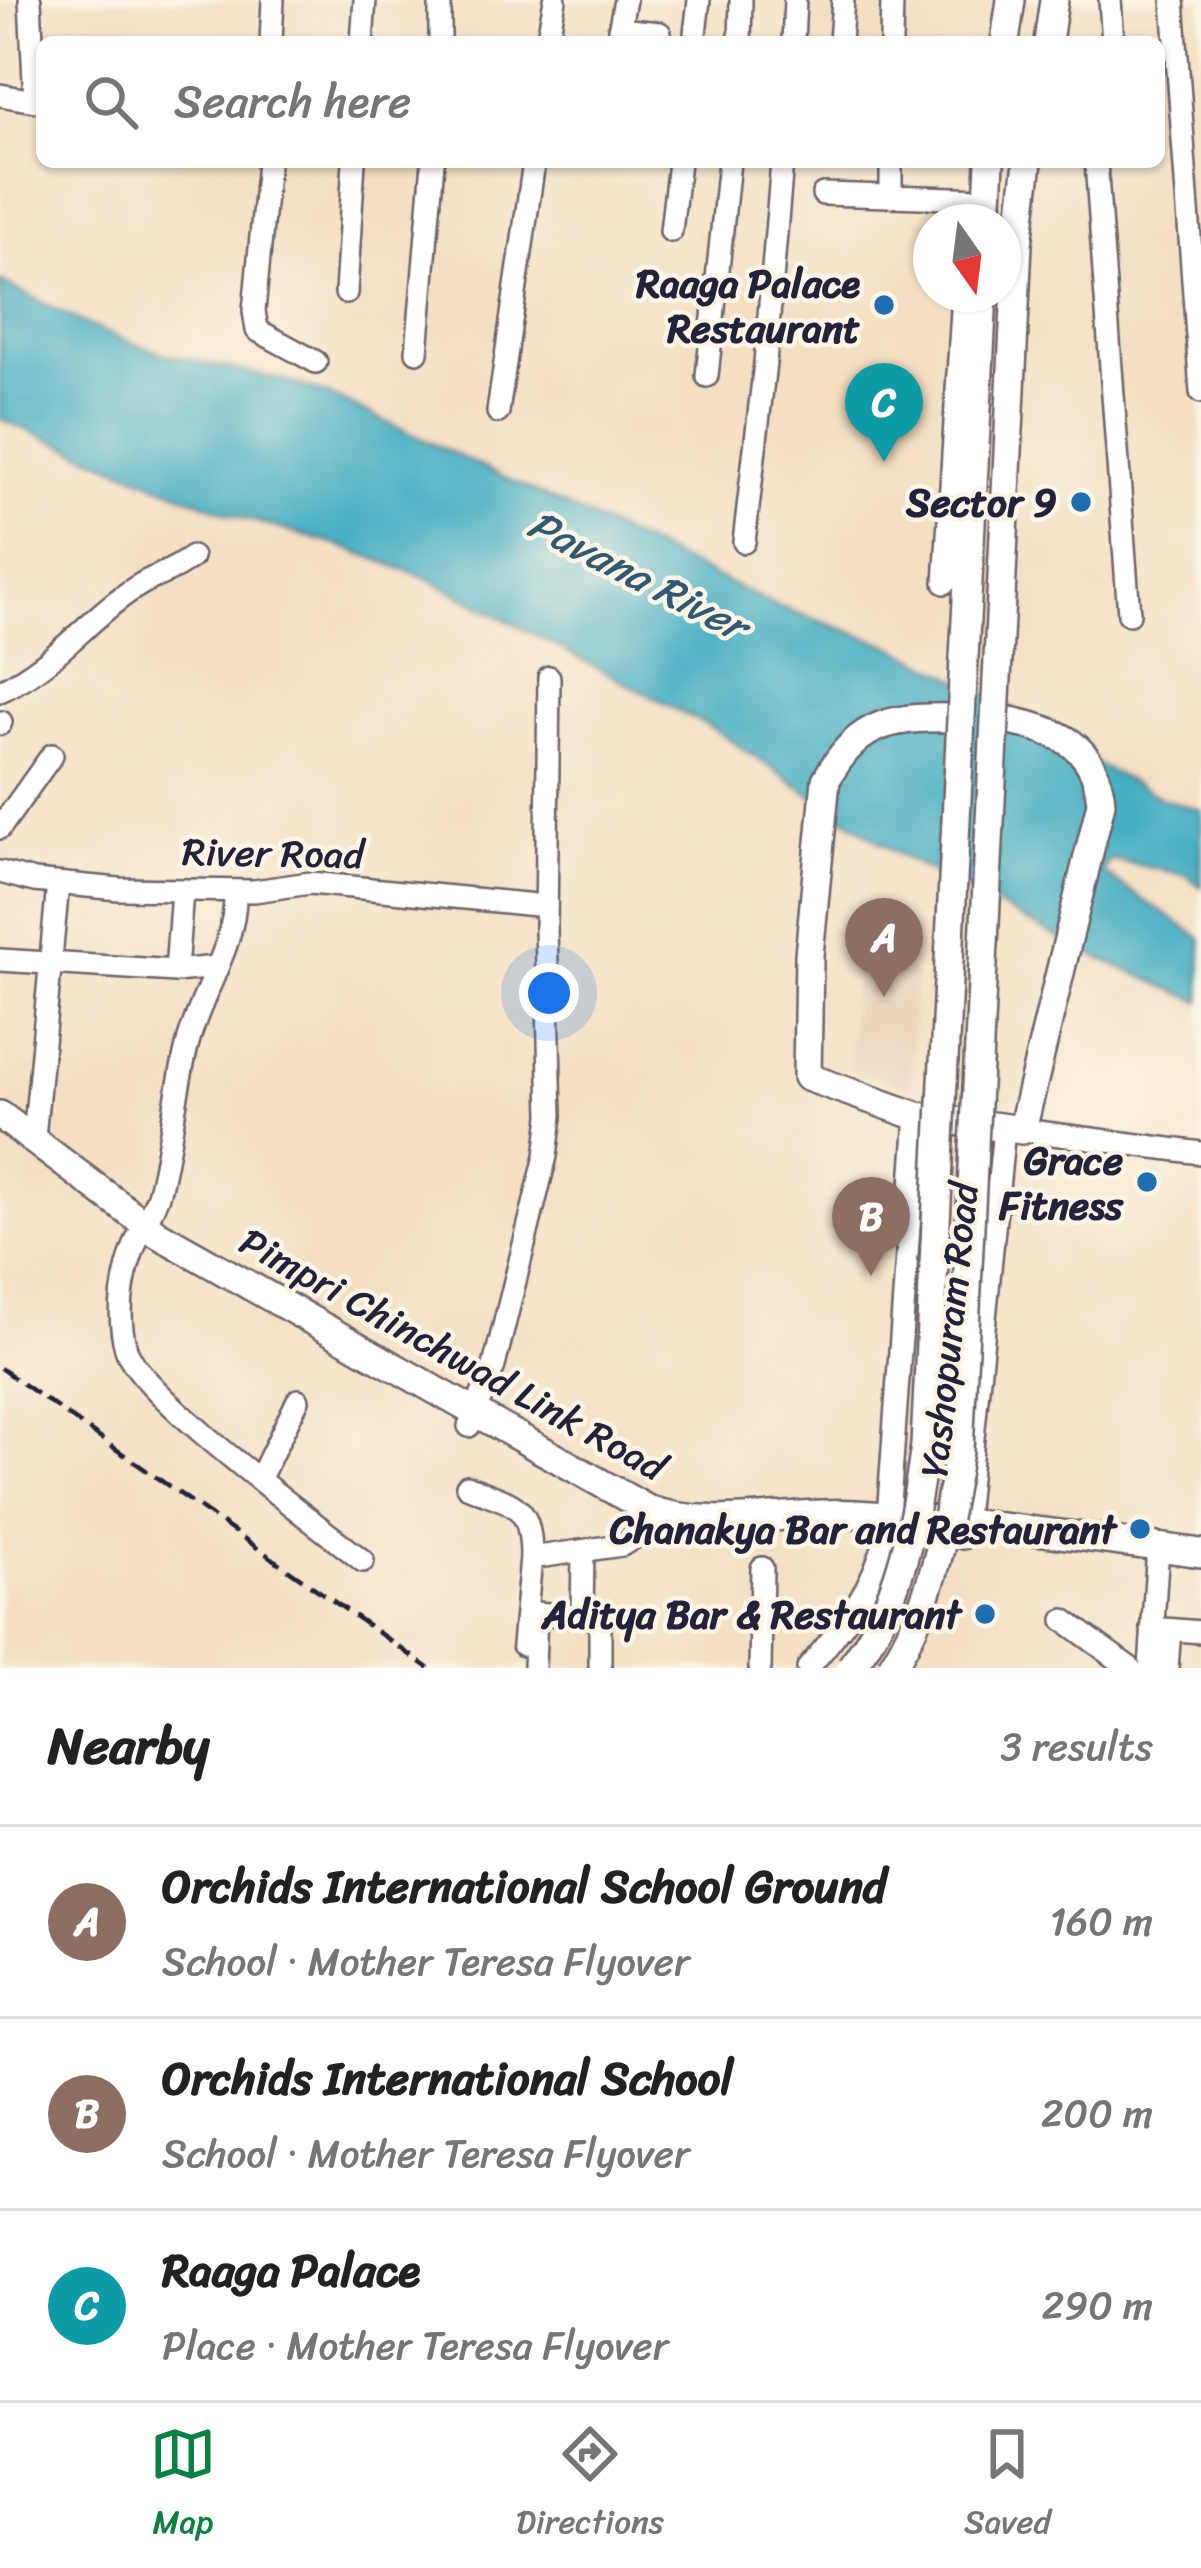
<!DOCTYPE html>
<meta charset="utf-8">
<style>
:root{--surface:#fff;--page:#f6f6f6;--text:#222;--muted:#767676;--line:#e0e0e0;--accent:#0b8043}
body{margin:0;font-family:Sriracha,sans-serif;background:var(--page);color:var(--text)}
.compass{position:absolute;left:913px;top:204px;width:108px;height:108px;border-radius:50%;background:var(--surface);box-shadow:0 3px 9px #0004;rotate:166deg}
.you{position:absolute;left:549px;top:993px;width:42px;height:42px;margin:-30px;border:9px solid #fff;border-radius:50%;background:#1a73e8;box-shadow:0 0 0 18px #1a73e833}
.badge{display:grid;place-items:center;width:78px;height:78px;border-radius:50%;background:var(--accent);color:#fff;font-size:39px;font-weight:700}
.pin{position:absolute;translate:-50% -99px;filter:drop-shadow(0 3px 6px #0008)}
.pin::after{content:'';position:absolute;top:63px;width:42px;height:36px;background:inherit;clip-path:polygon(0 0,100% 0,50% 100%)}
.list{margin:0;padding:0;list-style:none}
h2{display:flex;justify-content:space-between;align-items:center;height:156px;margin:0;padding:0 48px;font-size:51px}
h2 small{font-size:39px;font-weight:400;color:var(--muted)}
.list li{display:grid;grid-template-columns:78px 1fr auto;gap:36px;align-items:center;box-sizing:border-box;height:192px;padding:0 48px;border-top:3px solid var(--line)}
.list b{display:block;font-size:45px;white-space:nowrap}
.list p{margin:0;font-size:39px;white-space:nowrap;color:var(--muted)}
.list em{font-size:39px;font-style:normal;color:var(--muted)}
.icon{flex:none;width:66px;height:66px;fill:none;stroke:currentColor;stroke-width:2;stroke-linecap:round;stroke-linejoin:round}
.map{position:relative;flex:none;width:1201px;height:1668px;overflow:hidden}
.search{position:absolute;background:var(--surface);box-shadow:0 3px 9px #0004;left:36px;right:36px;top:36px;height:132px;display:flex;align-items:center;gap:30px;box-sizing:border-box;padding:0 42px;border-radius:18px;color:var(--muted);font-size:45px}
.sheet{height:732px;background:var(--surface)}
nav{display:flex;justify-content:space-around;align-items:center;box-sizing:border-box;height:168px;border-top:3px solid var(--line);background:var(--surface);font-size:33px;color:var(--muted)}
nav a{display:grid;justify-items:center;gap:6px}
nav .on{color:var(--accent)}
.map>svg:first-child{display:block}
.built{fill:#e8cfb7}
.water{fill:#44aec3;stroke:#33687f;stroke-width:3}
.lines{fill:none;stroke-linecap:round;stroke-linejoin:round}
.minor-casing{stroke:#6c646b;stroke-width:26}
.major-casing{stroke:#6c646b;stroke-width:32}
.minor{stroke:#fff;stroke-width:21}
.major{stroke:#fff;stroke-width:27}
.rail{stroke:#22223b;stroke-width:4.5;stroke-dasharray:18 9;stroke-linecap:butt}
.major-bridge-casing{stroke:#6c646b;stroke-width:32;stroke-linecap:butt}
.major-bridge{stroke:#fff;stroke-width:27}
.poi-dot{fill:#1f6fb2;stroke:#fcf5e5;stroke-width:4.5}
.labels{text-anchor:middle;dominant-baseline:central;stroke-width:9;stroke-linejoin:round;paint-order:stroke}
.poi-label{font-size:39px;font-weight:bold;fill:#22223b;stroke:#fcf5e5;text-anchor:end}
.street-label{font-size:39px;fill:#22223b;stroke:#fcf5e5}
.water-label{font-size:42px;font-style:italic;fill:#305a71;stroke:#fcf5e5}
</style>
<div class="map">
<svg width="1201" height="1668" viewBox="0 0 1201 1668">
<rect width="100%" height="100%" fill="#fcf5e5"/>
<filter id="ink" filterUnits="userSpaceOnUse"><feTurbulence type="fractalNoise" baseFrequency=".00833" numOctaves="2"/><feDisplacementMap in="SourceGraphic" scale="24" xChannelSelector="R" yChannelSelector="G"/><feConvolveMatrix kernelMatrix="1 2 1 2 8 2 1 2 1" color-interpolation-filters="sRGB"/></filter>
<filter id="wash" filterUnits="userSpaceOnUse"><feTurbulence type="fractalNoise" baseFrequency=".004" numOctaves="4" result="noise"/><feDisplacementMap in="SourceGraphic" scale="48" xChannelSelector="R" yChannelSelector="G"/><feGaussianBlur stdDeviation="2.7" result="paint"/><feColorMatrix in="noise" values="0 0 0 0 0 0 0 0 0 0 0 0 0 0 0 0 0 1.4 0 .05"/><feComposite in="paint" operator="in"/></filter>
<g filter="url(#wash)">
<rect width="100%" height="100%" fill="#f4dfc3"/>
<polygon class="built" points="856,925 917,925 911,1088 850,1070"/>
<path class="water" d="M0 281C55 309 110 339 170 355 224 369 278 375 331 396L777 606 889 645 994 697 1098 765 1166 800 1201 810V887L1186 875 1110 859 1103 873 1201 938V1002L1092 955 899 855 717 731 425 577 344 547 230 514 0 419Z"/>
</g>
<g filter="url(#ink)">
<g class="lines">
<defs>
<g id="minor">
<polyline points="440,0 440,42"/>
<polyline points="1110,0 1113,42"/>
<polyline points="1173,0 1201,392"/>
<polyline points="619,29 660,33 661,42"/>
<polyline points="617,41 625,0"/>
<polyline points="271,42 273,0"/>
<polyline points="362,42 365,0"/>
<polyline points="547,42 555,0"/>
<polyline points="694,42 699,0"/>
<polyline points="740,42 741,0"/>
<polyline points="793,42 795,0"/>
<polyline points="840,42 843,0"/>
<polyline points="891,42 892,0"/>
<polyline points="0,95 35,101 30,0"/>
<polyline points="268,162 254,311 257,330 316,362"/>
<polyline points="1096,162 1129,614"/>
<polyline points="823,194 987,199 982,211"/>
<polyline points="891,196 891,162"/>
<polyline points="671,231 679,162"/>
<polyline points="346,293 354,162"/>
<polyline points="417,352 433,162"/>
<polyline points="707,376 729,162"/>
<polyline points="498,412 534,162"/>
<polyline points="744,542 765,363 782,162"/>
<polyline points="945,583 963,294"/>
<path d="M0 691C60 663 91 613 143 583 162 573 172 572 192 557"/>
<polyline points="0,724 1,722"/>
<polyline points="0,828 52,755"/>
<polyline points="0,872 34,881 119,889 254,891 310,883 546,906"/>
<path d="M235 892C237 943 202 991 189 1039 175 1089 172 1142 159 1192 154 1210 143 1225 136 1242 123 1275 116 1314 126 1349 141 1396 317 1524 363 1561"/>
<polyline points="0,960 176,971 216,967"/>
<polyline points="176,971 182,891"/>
<polyline points="1022,1130 1201,1153"/>
<polyline points="34,1138 58,884"/>
<polyline points="469,1426 494,1366 546,1156 551,1116 546,928 549,677"/>
<polyline points="260,1478 298,1400"/>
<path d="M467 1486C514 1506 531 1501 531 1558"/>
<polyline points="888,1517 917,1116"/>
<polyline points="963,1538 1004,1129"/>
<polyline points="582,1616 583,1551"/>
<polyline points="1064,1620 1130,1668"/>
<polyline points="1152,1628 1201,1632"/>
<polyline points="523,1645 531,1558 622,1545 632,1539 647,1509"/>
<polyline points="534,1668 536,1613 600,1618 600,1668"/>
<polyline points="760,1668 762,1568"/>
<path d="M808 1668C844 1626 875 1587 887 1532"/>
<polyline points="1150,1668 1158,1547"/>
<polyline points="1167,1668 1170,1630"/>
</g>
<g id="major">
<polyline points="1005,42 1011,0"/>
<polyline points="1048,42 1054,0"/>
<polyline points="987,222 990,162"/>
<polyline points="964,658 983,294"/>
<polyline points="998,659 1018,244 1028,162"/>
<path d="M961 718C896 717 860 718 826 780L809 955 807 1077 917 1116 1022 1130 1101 803C1096 739 1050 729 996 718"/>
<path d="M0 1115 158 1234 647 1509C711 1532 788 1510 856 1514 971 1521 1086 1537 1201 1553"/>
</g>
</defs>
<use href="#minor" class="minor-casing"/>
<use href="#major" class="major-casing"/>
<use href="#minor" class="minor"/>
<use href="#major" class="major"/>
<polyline class="rail" points="0,1368 429,1668"/>
<defs>
<g id="major-bridge">
<path d="M850 1668C900 1606 915 1521 925 1445L964 658"/>
<path d="M891 1668C933 1603 947 1526 959 1451L998 659"/>
</g>
</defs>
<use href="#major-bridge" class="major-bridge-casing"/>
<use href="#major-bridge" class="major-bridge"/>
</g>
</g>
<g class="poi-dot">
<circle cx="884" cy="305" r="12"/>
<circle cx="1081" cy="502" r="12"/>
<circle cx="1147" cy="1182" r="12"/>
<circle cx="1140" cy="1529" r="12"/>
<circle cx="985" cy="1614" r="12"/>
</g>
<g class="labels">
<g class="poi-label">
<text x="860" y="283">Raaga Palace<tspan x="860" dy="45">Restaurant</tspan></text>
<text x="1057" y="502">Sector 9</text>
<text x="1123" y="1160">Grace<tspan x="1123" dy="45">Fitness</tspan></text>
<text x="1116" y="1529">Chanakya Bar and Restaurant</text>
<text x="961" y="1614">Aditya Bar &amp; Restaurant</text>
</g>
<g class="street-label">
<text transform="translate(273 853) rotate(1)">River Road</text>
<text transform="translate(949 1330) rotate(-84)">Yashopuram Road</text>
<text transform="translate(453 1354) rotate(29)">Pimpri Chinchwad Link Road</text>
</g>
<g class="water-label">
<text transform="translate(637 575) rotate(27)">Pavana River</text>
</g>
</g>
</svg>
<svg class="compass" viewBox="-18 -18 36 36"><path d="M0-13l5 13h-10z" fill="#e53935"/><path d="M0 13l5-13h-10z" fill="#767676"/></svg>
<div class="you"></div>
<div class="pin badge" style="left:884px;top:997px;background:#8d6e63">A</div>
<div class="pin badge" style="left:871px;top:1276px;background:#8d6e63">B</div>
<div class="pin badge" style="left:884px;top:462px;background:#0f9aa8">C</div>
<div class="search"><svg class="icon" aria-label="search" viewBox="0 0 24 24"><circle cx="10" cy="10" r="6"/><path d="M15 15l6 6"/></svg>Search here</div>
</div>
<section class="sheet">
<h2>Nearby<small>3 results</small></h2>
<ul class="list">
<li><span class="badge" style="background:#8d6e63">A</span><div><b>Orchids International School Ground</b><p>School · Mother Teresa Flyover</p></div><em>160 m</em></li>
<li><span class="badge" style="background:#8d6e63">B</span><div><b>Orchids International School</b><p>School · Mother Teresa Flyover</p></div><em>200 m</em></li>
<li><span class="badge" style="background:#0f9aa8">C</span><div><b>Raaga Palace</b><p>Place · Mother Teresa Flyover</p></div><em>290 m</em></li>
</ul>
</section>
<nav>
<a class="on"><svg class="icon" aria-label="map" viewBox="0 0 24 24"><path d="M3 6l6-2 6 2 6-2v14l-6 2-6-2-6 2zM9 4v14M15 6v14"/></svg>Map</a>
<a><svg class="icon" aria-label="directions" viewBox="0 0 24 24"><path d="M12 3l9 9-9 9-9-9zM9 14v-3h6M13 9l2 2-2 2"/></svg>Directions</a>
<a><svg class="icon" aria-label="saved" viewBox="0 0 24 24"><path d="M7 4h10v16l-5-4-5 4z"/></svg>Saved</a>
</nav>
